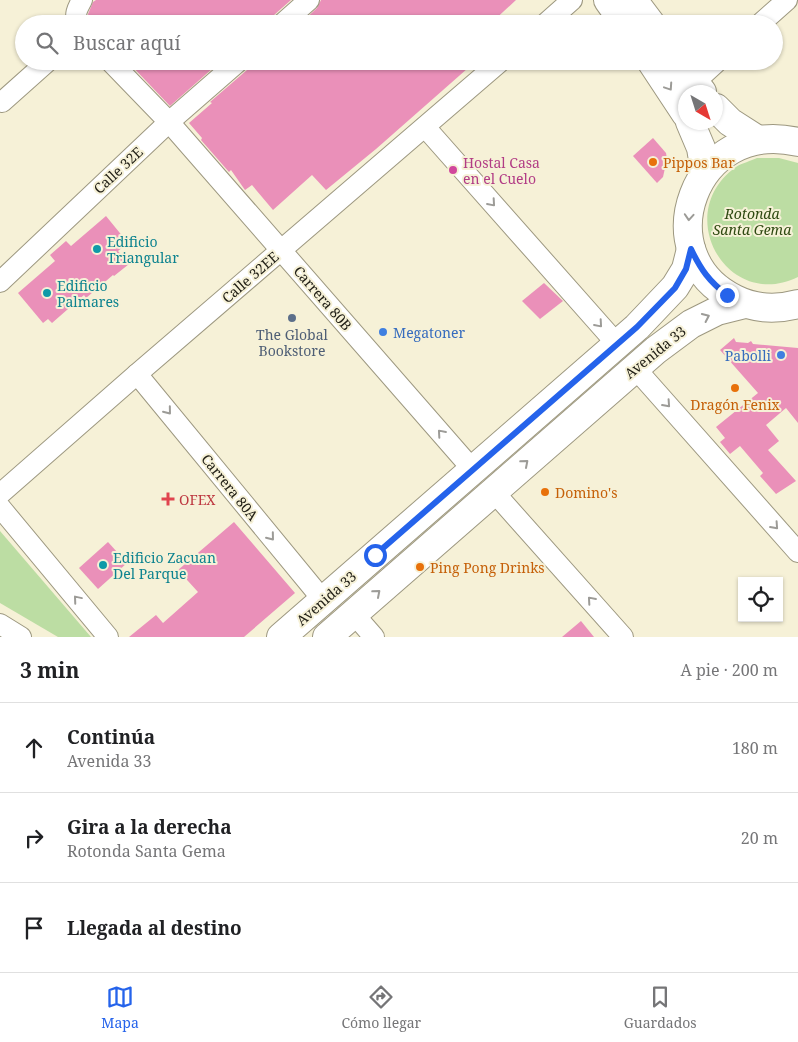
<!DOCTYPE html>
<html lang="es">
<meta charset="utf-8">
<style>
:root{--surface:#fff;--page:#f6f6f6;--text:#202124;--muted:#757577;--line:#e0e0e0;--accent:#2563eb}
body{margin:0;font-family:"Noto Serif",serif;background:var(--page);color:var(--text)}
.controls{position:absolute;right:15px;bottom:15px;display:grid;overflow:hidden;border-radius:0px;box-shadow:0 1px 4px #0004}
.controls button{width:45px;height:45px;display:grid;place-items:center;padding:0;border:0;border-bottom:1px solid var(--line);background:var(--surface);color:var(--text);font:25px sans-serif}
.compass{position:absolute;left:678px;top:85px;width:45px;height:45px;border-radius:50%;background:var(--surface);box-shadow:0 1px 4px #0004;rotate:141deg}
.stop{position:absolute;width:15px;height:15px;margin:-11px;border:4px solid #2563eb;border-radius:50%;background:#fff}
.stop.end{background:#2563eb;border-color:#fff;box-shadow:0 1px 5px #0008}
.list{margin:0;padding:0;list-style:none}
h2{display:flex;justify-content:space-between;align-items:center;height:65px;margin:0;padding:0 20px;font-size:21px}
h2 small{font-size:16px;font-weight:400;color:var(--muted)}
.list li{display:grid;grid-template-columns:32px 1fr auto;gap:15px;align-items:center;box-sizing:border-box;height:90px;padding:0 20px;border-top:1px solid var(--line)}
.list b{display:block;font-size:19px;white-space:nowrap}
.list p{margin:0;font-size:16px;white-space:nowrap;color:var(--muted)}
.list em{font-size:16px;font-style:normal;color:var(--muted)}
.icon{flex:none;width:28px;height:28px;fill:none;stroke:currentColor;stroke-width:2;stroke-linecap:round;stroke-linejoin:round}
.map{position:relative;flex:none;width:798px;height:637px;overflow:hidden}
.search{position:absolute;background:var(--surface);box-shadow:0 1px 4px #0004;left:15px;right:15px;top:15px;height:55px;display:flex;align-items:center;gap:12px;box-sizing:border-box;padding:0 18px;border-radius:28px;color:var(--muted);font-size:19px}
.sheet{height:335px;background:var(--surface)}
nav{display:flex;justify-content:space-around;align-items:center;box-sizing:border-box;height:70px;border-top:1px solid var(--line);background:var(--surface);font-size:14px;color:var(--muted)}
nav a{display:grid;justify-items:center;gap:2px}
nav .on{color:var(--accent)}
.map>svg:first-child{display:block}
.green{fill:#bcdda3}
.building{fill:#ea90b9}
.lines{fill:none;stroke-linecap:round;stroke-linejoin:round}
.minor-casing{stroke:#9d9880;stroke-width:22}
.primary-casing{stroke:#9d9880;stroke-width:30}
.minor{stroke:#fff;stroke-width:20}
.primary{stroke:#fff;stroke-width:28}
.oneway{stroke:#9c9b97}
.route{stroke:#2563eb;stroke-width:6}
.food-dot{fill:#e8710a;stroke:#f6f1d7;stroke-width:2}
.hotel-dot{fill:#d1479c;stroke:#f6f1d7;stroke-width:2}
.culture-dot{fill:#0f9aa8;stroke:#f6f1d7;stroke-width:2}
.service-dot{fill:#5c6f8a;stroke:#f6f1d7;stroke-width:2}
.shop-dot{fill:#3f7fe0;stroke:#f6f1d7;stroke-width:2}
.health-dot{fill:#e0444e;stroke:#f6f1d7;stroke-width:2}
.labels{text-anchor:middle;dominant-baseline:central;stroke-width:4;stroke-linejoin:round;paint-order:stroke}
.hotel-label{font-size:14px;fill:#b23c85;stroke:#f6f1d7;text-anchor:start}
.food-label{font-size:14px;fill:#c56008;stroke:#f6f1d7;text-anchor:start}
.street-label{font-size:14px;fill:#222017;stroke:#f6f1d7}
.park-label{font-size:14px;font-style:italic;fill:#2e4911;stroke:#f6f1d7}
.culture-label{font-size:14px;fill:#0d838f;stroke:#f6f1d7;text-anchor:start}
.shop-label{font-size:14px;fill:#366cbe;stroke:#f6f1d7;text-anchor:start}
.service-label{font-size:14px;fill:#4e5e75;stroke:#f6f1d7}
.health-label{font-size:14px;fill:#be3a42;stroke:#f6f1d7;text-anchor:start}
</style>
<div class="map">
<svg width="798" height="637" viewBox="0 0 798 637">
<rect width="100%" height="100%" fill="#f6f1d7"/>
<g class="green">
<path d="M757 158H779L798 163V277C727 312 671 213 736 167 742 163 751 161 757 158Z"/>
<polygon points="0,531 91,637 58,637 0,603"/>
</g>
<g class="building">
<polygon points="96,0 291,0 274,15 270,24 91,24 88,14 93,2"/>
<polygon points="321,0 516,0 490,24 300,24 317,8"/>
<polygon points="127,61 221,61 170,106"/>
<polygon points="251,61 476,61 376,149 326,190 312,175 273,210 252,185 245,190 231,170 229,172 201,140 202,138 189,123 212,103 210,102 247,70"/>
<polygon points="653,138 666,153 667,159 663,177 657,183 633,156"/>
<polygon points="106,216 128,243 118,251 129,264 114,276 113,275 86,298 84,295 52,323 48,319 43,323 18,293 55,261 50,255 66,241 71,246"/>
<polygon points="544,283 563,301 540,319 522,301"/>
<polygon points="734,338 736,342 748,343 751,341 753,344 798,348 798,423 786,408 766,425 779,441 768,450 796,481 776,494 760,476 763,473 740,446 730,454 720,442 725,438 716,427 758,393 720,350"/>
<polygon points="234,522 295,593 244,637 129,637 156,615 163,623 198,592 178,570"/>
<polygon points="108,542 127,563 98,589 79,568"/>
<polygon points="581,621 594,637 562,637"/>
</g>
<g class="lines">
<defs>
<g id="minor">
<path d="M78 24C74 14 77 9 82 0"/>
<polyline points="282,24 309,0"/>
<polyline points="545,24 572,0"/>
<polyline points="760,24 787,0"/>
<polyline points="110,61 169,122 473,470"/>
<polyline points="694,83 718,61"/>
<polyline points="2,102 48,61"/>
<polyline points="425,127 617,344"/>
<polyline points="0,282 169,122 239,61"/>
<polyline points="635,368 798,552"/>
<polyline points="137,374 323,600"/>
<polyline points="493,491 623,637"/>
<polyline points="0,494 137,374 501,61"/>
<polyline points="0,507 108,637"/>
<polyline points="353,613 374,637"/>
<polyline points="0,624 21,637"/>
</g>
<g id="primary">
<polyline points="608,0 625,24"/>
<polyline points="633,0 651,24"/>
<polyline points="651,61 686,114"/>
<polyline points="678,61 702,92"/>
<polyline points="716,108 730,122 758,140"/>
<polyline points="690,122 701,148 705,172"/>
<path d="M798 142C694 117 645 255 735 299 755 309 776 310 798 304"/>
<polyline points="281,637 637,327 675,287 686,269 691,249"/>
<polyline points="327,637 656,350 691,324 717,311 745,304"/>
</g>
</defs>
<use href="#minor" class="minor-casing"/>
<use href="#primary" class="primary-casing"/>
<use href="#minor" class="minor"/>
<use href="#primary" class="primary"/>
</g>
<defs><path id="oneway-chevron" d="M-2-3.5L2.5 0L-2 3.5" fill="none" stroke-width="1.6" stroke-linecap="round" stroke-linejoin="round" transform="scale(1.25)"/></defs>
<g class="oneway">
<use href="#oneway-chevron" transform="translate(669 87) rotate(56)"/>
<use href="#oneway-chevron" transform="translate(492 203) rotate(49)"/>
<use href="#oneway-chevron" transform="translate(689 217) rotate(94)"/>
<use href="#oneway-chevron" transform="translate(706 317) rotate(-25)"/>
<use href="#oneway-chevron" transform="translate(599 324) rotate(49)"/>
<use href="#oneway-chevron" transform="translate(667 404) rotate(48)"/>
<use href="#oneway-chevron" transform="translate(168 411) rotate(51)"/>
<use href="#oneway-chevron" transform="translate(441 433) rotate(-131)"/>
<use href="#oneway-chevron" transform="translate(525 463) rotate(-41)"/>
<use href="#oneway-chevron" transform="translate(775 526) rotate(48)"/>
<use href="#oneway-chevron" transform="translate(271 537) rotate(51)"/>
<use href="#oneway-chevron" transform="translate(377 593) rotate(-41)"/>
<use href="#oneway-chevron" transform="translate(77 599) rotate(-130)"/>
<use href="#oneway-chevron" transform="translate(591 600) rotate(-131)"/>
</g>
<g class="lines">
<path class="route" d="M375 555 637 327 675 288 686 269 691 249C701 270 709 281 727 295"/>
</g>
<g class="food-dot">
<circle cx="653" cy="162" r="5"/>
<circle cx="735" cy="388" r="5"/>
<circle cx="545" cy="492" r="5"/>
<circle cx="420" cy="567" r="5"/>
</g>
<circle class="hotel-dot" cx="453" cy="170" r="5"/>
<g class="culture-dot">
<circle cx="97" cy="249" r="5"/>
<circle cx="47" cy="293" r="5"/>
<circle cx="103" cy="565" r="5"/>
</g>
<circle class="service-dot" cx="292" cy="318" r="5"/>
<g class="shop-dot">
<circle cx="383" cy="332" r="5"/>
<circle cx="781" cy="355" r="5"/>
</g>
<path class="health-dot" d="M165.5 491.5h5v5h5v5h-5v5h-5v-5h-5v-5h5z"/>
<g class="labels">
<g class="hotel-label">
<text x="463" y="162">Hostal Casa<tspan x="463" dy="16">en el Cuelo</tspan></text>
</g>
<g class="food-label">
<text x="663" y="162">Pippos Bar</text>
<text x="735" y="404" text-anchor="middle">Dragón Fenix</text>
<text x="555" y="492">Domino's</text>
<text x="430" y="567">Ping Pong Drinks</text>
</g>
<g class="street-label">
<text transform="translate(118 170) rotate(-43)">Calle 32E</text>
<text transform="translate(250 277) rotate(-41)">Calle 32EE</text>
<text transform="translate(323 298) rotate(49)">Carrera 80B</text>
<text transform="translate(655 352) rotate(-39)">Avenida 33</text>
<text transform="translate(230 487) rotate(51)">Carrera 80A</text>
<text transform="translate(326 598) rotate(-41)">Avenida 33</text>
</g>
<g class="park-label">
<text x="752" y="213">Rotonda<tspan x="752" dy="16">Santa Gema</tspan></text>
</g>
<g class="culture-label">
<text x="107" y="241">Edificio<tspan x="107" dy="16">Triangular</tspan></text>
<text x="57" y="285">Edificio<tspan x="57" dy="16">Palmares</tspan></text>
<text x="113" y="557">Edificio Zacuan<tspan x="113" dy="16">Del Parque</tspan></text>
</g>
<g class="shop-label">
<text x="393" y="332">Megatoner</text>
<text x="771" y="355" text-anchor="end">Pabolli</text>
</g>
<g class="service-label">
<text x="292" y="334">The Global<tspan x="292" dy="16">Bookstore</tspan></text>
</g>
<g class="health-label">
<text x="179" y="499">OFEX</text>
</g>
</g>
</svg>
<div class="controls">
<button><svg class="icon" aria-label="locate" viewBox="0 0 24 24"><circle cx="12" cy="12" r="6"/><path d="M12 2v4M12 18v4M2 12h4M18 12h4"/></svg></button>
</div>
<svg class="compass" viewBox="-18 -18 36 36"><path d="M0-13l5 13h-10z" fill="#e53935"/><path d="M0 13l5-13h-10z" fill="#757577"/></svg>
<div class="stop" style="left:375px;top:555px"></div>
<div class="stop end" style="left:727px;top:295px"></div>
<div class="search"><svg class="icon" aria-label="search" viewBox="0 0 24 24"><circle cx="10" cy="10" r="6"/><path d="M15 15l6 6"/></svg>Buscar aquí</div>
</div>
<section class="sheet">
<h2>3 min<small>A pie · 200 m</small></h2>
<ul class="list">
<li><svg class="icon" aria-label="ahead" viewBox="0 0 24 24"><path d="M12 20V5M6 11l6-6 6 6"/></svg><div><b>Continúa</b><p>Avenida 33</p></div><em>180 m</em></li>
<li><svg class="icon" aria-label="right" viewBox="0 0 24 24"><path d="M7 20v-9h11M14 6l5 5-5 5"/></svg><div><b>Gira a la derecha</b><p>Rotonda Santa Gema</p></div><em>20 m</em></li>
<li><svg class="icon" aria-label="arrive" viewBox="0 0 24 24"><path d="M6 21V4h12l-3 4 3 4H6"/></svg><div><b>Llegada al destino</b></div></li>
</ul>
</section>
<nav>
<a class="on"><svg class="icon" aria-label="map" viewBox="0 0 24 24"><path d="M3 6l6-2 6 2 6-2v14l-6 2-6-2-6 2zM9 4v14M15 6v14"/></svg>Mapa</a>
<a><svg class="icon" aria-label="directions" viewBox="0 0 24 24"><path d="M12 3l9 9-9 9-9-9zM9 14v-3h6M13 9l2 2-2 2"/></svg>Cómo llegar</a>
<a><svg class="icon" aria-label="saved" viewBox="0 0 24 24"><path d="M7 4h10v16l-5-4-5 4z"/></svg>Guardados</a>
</nav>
